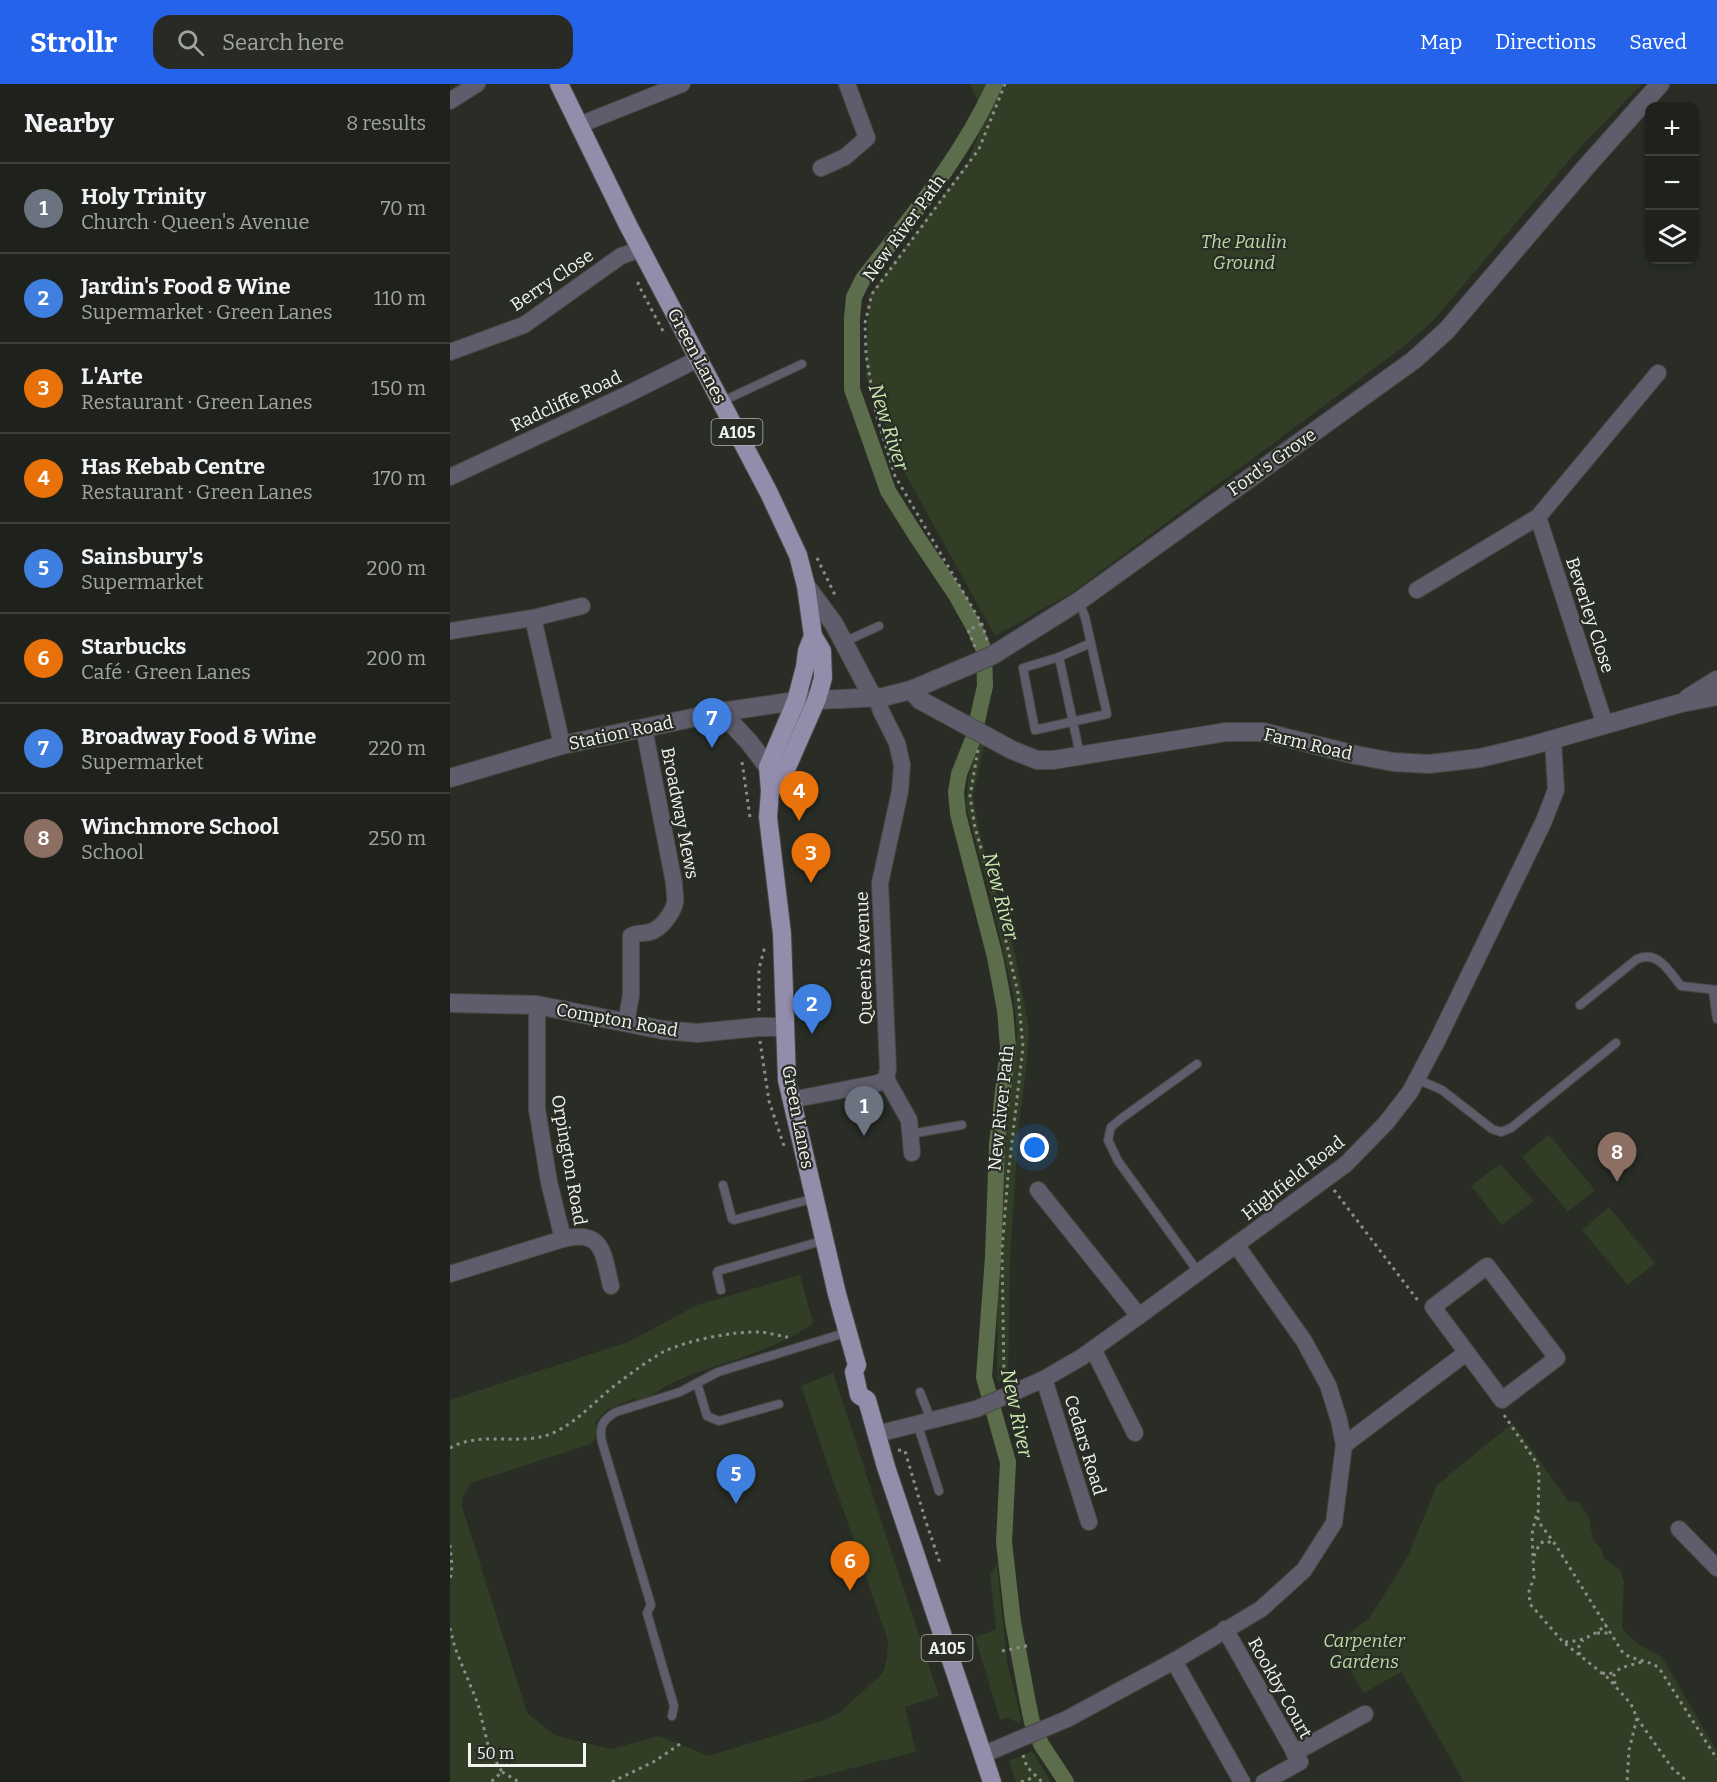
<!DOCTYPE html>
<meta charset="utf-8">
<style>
:root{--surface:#1f221c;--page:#272a25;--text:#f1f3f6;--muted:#a1a4a3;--line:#3c3f3b;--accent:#2563eb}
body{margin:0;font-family:Bitter,serif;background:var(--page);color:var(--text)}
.controls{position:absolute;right:18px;top:18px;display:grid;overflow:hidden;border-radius:12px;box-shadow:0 3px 9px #0003}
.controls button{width:54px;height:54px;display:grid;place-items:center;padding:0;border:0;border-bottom:2px solid var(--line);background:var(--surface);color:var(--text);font:30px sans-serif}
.scale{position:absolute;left:18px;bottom:15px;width:118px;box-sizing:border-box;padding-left:6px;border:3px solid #f1f4ef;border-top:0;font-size:16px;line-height:21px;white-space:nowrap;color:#f1f4ef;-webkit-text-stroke:4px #292d26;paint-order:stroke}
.you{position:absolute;left:585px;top:1064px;width:21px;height:21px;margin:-15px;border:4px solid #fff;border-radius:50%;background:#1a73e8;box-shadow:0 0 0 9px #1a73e833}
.badge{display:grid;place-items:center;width:39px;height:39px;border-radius:50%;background:var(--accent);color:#fff;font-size:20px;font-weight:700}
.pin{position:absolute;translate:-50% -50px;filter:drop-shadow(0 2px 3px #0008)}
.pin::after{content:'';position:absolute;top:32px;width:21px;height:18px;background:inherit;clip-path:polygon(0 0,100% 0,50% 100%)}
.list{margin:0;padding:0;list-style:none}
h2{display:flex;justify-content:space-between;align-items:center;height:78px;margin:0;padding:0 24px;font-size:26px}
h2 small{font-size:20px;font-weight:400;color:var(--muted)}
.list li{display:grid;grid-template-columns:39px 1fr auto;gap:18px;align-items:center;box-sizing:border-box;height:90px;padding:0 24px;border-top:2px solid var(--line)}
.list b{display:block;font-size:22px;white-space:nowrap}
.list p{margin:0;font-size:20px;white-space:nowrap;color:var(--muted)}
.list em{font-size:20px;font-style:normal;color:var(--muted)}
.icon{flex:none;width:33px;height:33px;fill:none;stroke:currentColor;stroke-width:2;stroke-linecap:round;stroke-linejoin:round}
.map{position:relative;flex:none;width:1267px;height:1698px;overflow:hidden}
header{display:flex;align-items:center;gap:36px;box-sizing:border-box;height:84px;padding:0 30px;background:var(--accent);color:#fff}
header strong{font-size:28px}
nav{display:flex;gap:33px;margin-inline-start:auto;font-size:21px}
.search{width:420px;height:54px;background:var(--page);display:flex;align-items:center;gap:15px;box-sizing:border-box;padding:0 21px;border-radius:18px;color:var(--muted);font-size:22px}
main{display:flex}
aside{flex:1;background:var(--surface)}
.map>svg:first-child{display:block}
.green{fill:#313d25}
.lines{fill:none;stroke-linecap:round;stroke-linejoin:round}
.canal{stroke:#5c6d4c;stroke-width:16}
.service-casing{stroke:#454942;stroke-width:10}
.minor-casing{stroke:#454942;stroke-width:18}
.tertiary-casing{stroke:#454942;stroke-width:20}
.primary-casing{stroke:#454942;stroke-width:20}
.path{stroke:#8b8e88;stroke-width:3;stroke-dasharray:3 4.5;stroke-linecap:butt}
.service{stroke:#5f5c6b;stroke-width:8}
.minor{stroke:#5f5c6b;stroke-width:16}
.tertiary{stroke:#5f5c6b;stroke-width:18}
.primary{stroke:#938caa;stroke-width:18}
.labels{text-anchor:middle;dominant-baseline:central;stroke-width:4.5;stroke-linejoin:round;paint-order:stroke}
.shield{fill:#292d26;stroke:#b5b8b3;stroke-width:1.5}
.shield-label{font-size:16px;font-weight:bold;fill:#f1f4ef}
.street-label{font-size:18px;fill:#f1f4ef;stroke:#292d26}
.park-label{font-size:18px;font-style:italic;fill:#bcdaa1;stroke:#292d26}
.water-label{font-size:20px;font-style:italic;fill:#cae9af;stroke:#292d26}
</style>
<header>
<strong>Strollr</strong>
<div class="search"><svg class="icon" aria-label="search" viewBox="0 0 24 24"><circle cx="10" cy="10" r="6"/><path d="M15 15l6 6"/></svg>Search here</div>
<nav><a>Map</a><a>Directions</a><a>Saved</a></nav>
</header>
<main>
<aside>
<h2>Nearby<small>8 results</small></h2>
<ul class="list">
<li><span class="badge" style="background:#6b7280">1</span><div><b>Holy Trinity</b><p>Church · Queen's Avenue</p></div><em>70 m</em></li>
<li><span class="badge" style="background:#3f7fe0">2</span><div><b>Jardin's Food &amp; Wine</b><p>Supermarket · Green Lanes</p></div><em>110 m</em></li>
<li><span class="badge" style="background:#e8710a">3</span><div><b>L'Arte</b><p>Restaurant · Green Lanes</p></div><em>150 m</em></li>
<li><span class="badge" style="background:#e8710a">4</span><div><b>Has Kebab Centre</b><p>Restaurant · Green Lanes</p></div><em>170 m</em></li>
<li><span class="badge" style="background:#3f7fe0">5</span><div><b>Sainsbury's</b><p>Supermarket</p></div><em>200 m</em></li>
<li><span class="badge" style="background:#e8710a">6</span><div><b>Starbucks</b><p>Café · Green Lanes</p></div><em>200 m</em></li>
<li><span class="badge" style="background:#3f7fe0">7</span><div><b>Broadway Food &amp; Wine</b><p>Supermarket</p></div><em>220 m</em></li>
<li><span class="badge" style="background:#8d6e63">8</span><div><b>Winchmore School</b><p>School</p></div><em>250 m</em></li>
</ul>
</aside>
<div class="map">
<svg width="1267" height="1698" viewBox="0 0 1267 1698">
<rect width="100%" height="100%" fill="#292d26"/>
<g class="green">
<polygon points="520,0 1192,0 1133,60 982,238 949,266 623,508 545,552 451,382 416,292 419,211 517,79 536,33"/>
<polygon points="527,656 535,658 523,712 529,747 565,869 579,945 577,977 569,1040 560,1172 558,1298 547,1297 548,1141 567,949 564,915 541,814 516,722 518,698"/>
<polygon points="1099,1051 1145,1106 1118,1128 1072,1073"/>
<polygon points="1050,1080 1084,1117 1052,1141 1021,1102"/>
<polygon points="1159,1123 1205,1179 1178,1201 1132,1146"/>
<path d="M350 1191 363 1239C322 1270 266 1278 220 1300 209 1305 199 1314 189 1321L185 1314 156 1326 145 1339 150 1345 141 1360 21 1399 13 1412 12 1422 77 1629 107 1652 161 1665 209 1652 259 1672 374 1636 389 1629 433 1589 437 1573 438 1557 351 1302 383 1289 489 1612 455 1623 466 1668 347 1698H0V1316L178 1258 247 1221Z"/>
<path d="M1063 1339 1118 1417 1129 1418 1139 1433 1143 1456 1152 1466 1154 1474 1170 1486 1174 1498 1172 1544C1179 1552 1186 1559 1195 1564 1204 1569 1209 1569 1215 1578L1267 1667V1698H1014L951 1588 914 1609 885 1561 919 1534 934 1511 958 1472 987 1401Z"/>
<polygon points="547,1480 557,1577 571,1634 570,1639 557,1634 550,1636 525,1553 546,1546 540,1490"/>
<polygon points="582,1667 601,1698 566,1698 559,1677"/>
</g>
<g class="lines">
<path class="canal" d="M545 0C512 73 462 132 413 195L404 213 402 234V305L438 407 467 453 506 511 525 545 534 566 535 602 523 655 509 690 506 708 508 730 545 873 555 926 558 963 547 1061 543 1173 534 1293 558 1378 554 1458 563 1538 578 1619 582 1638 591 1660 616 1698"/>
<defs>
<g id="service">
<polyline points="271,318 352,280"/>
<polyline points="394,558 429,542"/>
<polyline points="609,573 573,584 585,646 657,630 635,533 629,517"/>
<polyline points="630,671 609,573 641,559"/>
<polyline points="1263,907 1267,935"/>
<path d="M1130 921 1187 875C1208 866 1219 887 1231 902L1267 906"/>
<polyline points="747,980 672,1034 661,1043 658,1056 668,1077 749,1189"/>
<polyline points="967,995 992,1006 1042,1045 1051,1048 1061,1044 1166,959"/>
<polyline points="460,1050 512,1041"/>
<polyline points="273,1101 282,1135 284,1136 365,1114"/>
<polyline points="271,1206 267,1189 268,1187 375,1156"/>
<polyline points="247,1299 257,1332 269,1337 329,1320"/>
<polyline points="470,1308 481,1336"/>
<polyline points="467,1339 489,1407"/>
<path d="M222 1632 224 1622 197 1529 201 1521 152 1358C149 1343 152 1336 166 1328L230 1308 268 1288 398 1248"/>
</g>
<g id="minor">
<polyline points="0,17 27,0"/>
<polyline points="129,41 232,0"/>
<polyline points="371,84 395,73 417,54 397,0"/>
<polyline points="0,268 74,241 171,172 191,165"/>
<polyline points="0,393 176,311 248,275"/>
<polyline points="1088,433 1155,641"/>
<polyline points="967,506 1088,433 1208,289"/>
<polyline points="83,534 112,661"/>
<polyline points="0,547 83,534 132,522"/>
<path d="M176 939 181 911V852C187 848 193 850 200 848 211 845 222 830 225 819 226 813 224 805 224 799L194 644"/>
<polyline points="436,995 459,1036 462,1069"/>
<polyline points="341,1016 428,999 436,995 438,985 430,799 450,707 452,681 447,659 431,627 427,614"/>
<polyline points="588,1106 689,1232"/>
<path d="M113 1155C154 1145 153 1170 161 1202"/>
<polygon points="1037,1182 1107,1274 1052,1316 983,1223"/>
<polyline points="0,1190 113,1155 99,1098 87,1025 87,921"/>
<polyline points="643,1265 685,1349"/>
<polyline points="594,1295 639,1438"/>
<polyline points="427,1350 526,1325 594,1295 632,1273 689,1232 896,1080 936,1039 960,1008 988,955 1093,739 1106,706 1103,657"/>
<polyline points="894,1361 1016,1269"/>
<polyline points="1229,1445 1267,1484"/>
<polyline points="775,1545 850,1678 814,1698"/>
<polyline points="724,1577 792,1698"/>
<polyline points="844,1669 915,1630"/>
<polyline points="532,1671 617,1635 724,1577 811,1525 854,1486 884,1439 894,1361 889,1336 878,1301 854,1257 787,1162"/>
</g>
<g id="tertiary">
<polyline points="356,502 384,540 423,614"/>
<polyline points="461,606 470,616 562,666 587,676 603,676 776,648 813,648 906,671 943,678 979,680 1030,674 1080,662 1231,619 1267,612"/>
<polyline points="1238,614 1267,596"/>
<polyline points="271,628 299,658 318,683"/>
<polyline points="0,694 112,661 271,628 346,617 433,613 461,606 525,579 543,571 629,517 964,276 997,246 1136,83 1210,0"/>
<polyline points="0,919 87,921 213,946 247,949 309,943 334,943"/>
</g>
<g id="primary">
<polyline points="109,0 178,141 319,409 348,471 356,502 363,552 372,567 373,594 367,615 334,690 320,707"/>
<polyline points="363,552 357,567 355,583 346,617 318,683 320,707 318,733 332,850 337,996 387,1210 407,1281 404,1288 409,1311 417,1316 436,1383 542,1698"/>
</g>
</defs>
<use href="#service" class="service-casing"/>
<use href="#minor" class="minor-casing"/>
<use href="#tertiary" class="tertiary-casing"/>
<use href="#primary" class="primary-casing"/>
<g class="path">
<polyline points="189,198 188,200 214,249 216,249"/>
<polyline points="367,474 385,511"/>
<polyline points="537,556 532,540 445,392 426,330 416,270 415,239 422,210 529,65 555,0"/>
<polyline points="525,563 518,546 532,540"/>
<polyline points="528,666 520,712 525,744 546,814 568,909 573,963 558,1092 552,1166 554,1296"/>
<polyline points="292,678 300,733"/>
<polyline points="309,927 309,885 315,862"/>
<polyline points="310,957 319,1017 334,1062"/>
<polyline points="884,1106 969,1218"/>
<path d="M1054 1331 1086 1378 1089 1387 1088 1437 1105 1460 1173 1569C1185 1577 1199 1576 1209 1584L1267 1675"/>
<path d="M0 1364C32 1346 70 1363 103 1349 127 1338 144 1318 164 1302 180 1290 196 1278 213 1268 238 1256 283 1247 311 1248 320 1249 329 1252 338 1253"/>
<polyline points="448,1366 455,1367 475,1435 490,1479"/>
<polyline points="1086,1432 1082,1450 1084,1494 1079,1507 1080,1520 1113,1558 1158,1594 1181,1620 1187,1634 1179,1666 1177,1698"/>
<polyline points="0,1461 2,1483 0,1498"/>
<polyline points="1084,1472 1090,1459 1097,1457 1103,1460"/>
<polyline points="0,1544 5,1564 28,1620 39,1665 52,1688 41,1698"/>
<polyline points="1147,1549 1161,1549"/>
<path d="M1115 1558C1131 1557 1145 1552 1156 1540"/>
<polyline points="552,1567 581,1561"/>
<polyline points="1130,1571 1128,1564 1133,1556"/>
<polyline points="1152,1589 1158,1590 1166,1588"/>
<polyline points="1165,1600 1164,1591 1170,1584 1192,1578"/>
<polyline points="1187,1634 1222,1684 1238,1698"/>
<polyline points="573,1671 577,1683 592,1698"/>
<polyline points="52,1688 69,1698"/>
<polyline points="162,1698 205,1677 230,1660"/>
<polyline points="571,1698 585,1693"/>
</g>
<use href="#service" class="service"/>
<use href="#minor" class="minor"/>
<use href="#tertiary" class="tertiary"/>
<use href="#primary" class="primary"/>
</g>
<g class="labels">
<g class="shield">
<rect x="261.5" y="335" width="51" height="26" rx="4.5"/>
<rect x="471.5" y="1551" width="51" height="26" rx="4.5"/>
</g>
<g class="shield-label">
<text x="287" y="348">A105</text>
<text x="497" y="1564">A105</text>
</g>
<g class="street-label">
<text transform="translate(454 144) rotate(-54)">New River Path</text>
<text transform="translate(102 196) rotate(-34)">Berry Close</text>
<text transform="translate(247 272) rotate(62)">Green Lanes</text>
<text transform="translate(116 317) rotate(-25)">Radcliffe Road</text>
<text transform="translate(822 378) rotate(-35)">Ford's Grove</text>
<text transform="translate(1140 531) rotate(72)">Beverley Close</text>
<text transform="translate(171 649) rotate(-12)">Station Road</text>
<text transform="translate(858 660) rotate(13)">Farm Road</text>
<text transform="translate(230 729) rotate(79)">Broadway Mews</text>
<text transform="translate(414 874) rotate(-92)">Queen's Avenue</text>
<text transform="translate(167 936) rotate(10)">Compton Road</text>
<text transform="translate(551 1024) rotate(-84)">New River Path</text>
<text transform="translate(348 1033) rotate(79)">Green Lanes</text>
<text transform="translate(119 1076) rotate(80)">Orpington Road</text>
<text transform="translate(843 1094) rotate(-38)">Highfield Road</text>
<text transform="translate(635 1361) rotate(73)">Cedars Road</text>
<text transform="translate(830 1604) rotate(61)">Rookby Court</text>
</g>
<g class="park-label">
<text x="794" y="158">The Paulin<tspan x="794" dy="21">Ground</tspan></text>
<text x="914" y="1557">Carpenter<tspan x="914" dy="21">Gardens</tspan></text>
</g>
<g class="water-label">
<text transform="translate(439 343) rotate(72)">New River</text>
<text transform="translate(551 812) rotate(75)">New River</text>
<text transform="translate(567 1329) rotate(78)">New River</text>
</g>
</g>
</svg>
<div class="controls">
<button>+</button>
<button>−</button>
<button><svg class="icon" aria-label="layers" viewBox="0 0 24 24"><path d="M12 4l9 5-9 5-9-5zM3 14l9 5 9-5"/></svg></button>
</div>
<div class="scale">50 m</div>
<div class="you"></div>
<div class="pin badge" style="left:414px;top:1052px;background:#6b7280">1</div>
<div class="pin badge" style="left:362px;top:950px;background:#3f7fe0">2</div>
<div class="pin badge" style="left:361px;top:799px;background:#e8710a">3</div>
<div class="pin badge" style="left:349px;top:737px;background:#e8710a">4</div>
<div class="pin badge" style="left:286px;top:1420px;background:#3f7fe0">5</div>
<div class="pin badge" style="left:400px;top:1507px;background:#e8710a">6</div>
<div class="pin badge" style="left:262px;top:664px;background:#3f7fe0">7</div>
<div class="pin badge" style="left:1167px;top:1098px;background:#8d6e63">8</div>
</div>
</main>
